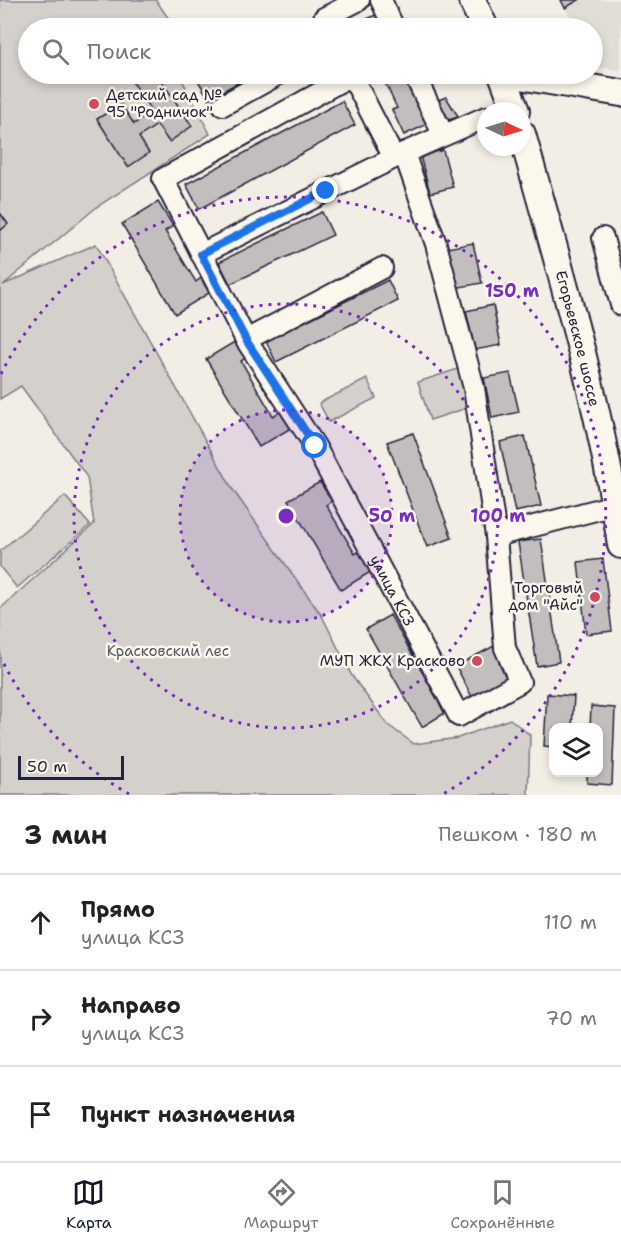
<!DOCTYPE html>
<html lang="ru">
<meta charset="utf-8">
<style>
:root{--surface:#fff;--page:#f6f6f6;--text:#222;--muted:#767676;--line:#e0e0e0;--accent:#111827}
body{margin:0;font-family:"Shantell Sans",sans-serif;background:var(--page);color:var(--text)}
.controls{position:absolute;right:18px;bottom:18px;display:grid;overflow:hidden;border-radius:12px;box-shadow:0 3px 9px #0003}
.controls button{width:54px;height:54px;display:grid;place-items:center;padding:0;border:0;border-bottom:2px solid var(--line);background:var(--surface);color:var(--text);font:30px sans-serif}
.compass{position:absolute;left:477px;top:102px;width:54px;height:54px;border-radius:50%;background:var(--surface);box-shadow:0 3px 9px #0003;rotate:94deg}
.scale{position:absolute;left:18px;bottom:15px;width:106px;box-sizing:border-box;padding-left:6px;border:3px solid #22223b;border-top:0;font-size:16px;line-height:21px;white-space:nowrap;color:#22223b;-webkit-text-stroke:4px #fbf7ec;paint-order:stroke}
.stop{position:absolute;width:18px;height:18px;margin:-14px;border:4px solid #1a73e8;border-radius:50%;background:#fff}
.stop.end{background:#1a73e8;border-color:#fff;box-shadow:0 2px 6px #0008}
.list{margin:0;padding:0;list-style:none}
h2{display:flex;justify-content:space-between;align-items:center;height:78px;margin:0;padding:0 24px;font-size:26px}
h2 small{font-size:20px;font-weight:400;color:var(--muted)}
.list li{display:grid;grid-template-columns:39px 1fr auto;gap:18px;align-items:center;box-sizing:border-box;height:96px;padding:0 24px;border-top:2px solid var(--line)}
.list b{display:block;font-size:22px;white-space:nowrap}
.list p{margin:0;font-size:20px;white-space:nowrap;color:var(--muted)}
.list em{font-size:20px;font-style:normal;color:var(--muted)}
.icon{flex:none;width:33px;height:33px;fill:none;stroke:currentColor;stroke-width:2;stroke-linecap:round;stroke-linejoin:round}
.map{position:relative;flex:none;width:621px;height:795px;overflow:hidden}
.search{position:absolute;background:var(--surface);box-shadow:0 3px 9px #0003;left:18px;right:18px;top:18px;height:66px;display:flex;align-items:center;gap:15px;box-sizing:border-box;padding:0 21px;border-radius:33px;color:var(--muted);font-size:22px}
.sheet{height:366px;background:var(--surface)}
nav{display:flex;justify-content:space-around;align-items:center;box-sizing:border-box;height:84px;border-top:2px solid var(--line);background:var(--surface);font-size:16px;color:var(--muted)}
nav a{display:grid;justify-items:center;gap:3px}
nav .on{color:var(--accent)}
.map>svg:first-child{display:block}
.built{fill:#e0dcd6}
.green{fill:#d4d1cc;stroke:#7b7a84;stroke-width:1.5}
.building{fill:#c2bebe;stroke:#22223b;stroke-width:1.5}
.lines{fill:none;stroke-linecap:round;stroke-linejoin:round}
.minor-casing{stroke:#22223b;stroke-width:24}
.major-casing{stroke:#22223b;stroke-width:30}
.minor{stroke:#fbf7ec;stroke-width:20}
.major{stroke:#fbf7ec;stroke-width:26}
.route{stroke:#1a73e8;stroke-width:8}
.ring{fill:none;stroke:#7b2cbf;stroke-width:3;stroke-dasharray:3 6}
.poi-dot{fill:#d1495b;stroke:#fbf7ec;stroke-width:2}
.labels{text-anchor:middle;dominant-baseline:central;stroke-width:5;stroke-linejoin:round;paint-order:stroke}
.poi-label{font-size:15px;fill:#22223b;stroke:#fbf7ec;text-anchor:end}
.street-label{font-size:15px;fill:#22223b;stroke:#fbf7ec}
.park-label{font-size:15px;fill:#575766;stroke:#fbf7ec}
.centre{fill:#7b2cbf;stroke:#fbf7ec;stroke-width:3}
.ring-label{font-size:18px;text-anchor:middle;font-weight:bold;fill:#7b2cbf;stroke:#fbf7ec;stroke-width:5;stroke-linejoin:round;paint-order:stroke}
</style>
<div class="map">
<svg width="621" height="795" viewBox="0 0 621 795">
<rect width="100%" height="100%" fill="#f2eee5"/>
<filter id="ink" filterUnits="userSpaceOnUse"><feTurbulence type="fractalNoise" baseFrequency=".0167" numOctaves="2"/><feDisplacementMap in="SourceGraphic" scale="12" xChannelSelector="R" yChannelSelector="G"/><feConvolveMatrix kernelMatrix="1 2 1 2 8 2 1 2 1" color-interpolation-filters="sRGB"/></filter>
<g filter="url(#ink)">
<polygon class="built" points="561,0 621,0 621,70 596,67 593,60 592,28 576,28"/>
<g class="green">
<polygon points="0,0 156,0 175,28 28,28 28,74 179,74 210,134 98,206 3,285 96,244 233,490 322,616 352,676 388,725 414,744 458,738 510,719 530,735 528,795 0,795 0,609 94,524 87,477 21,386 0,399"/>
<polygon points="458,369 470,407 430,420 418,382"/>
<polygon points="367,379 376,398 329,422 319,403"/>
<polygon points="65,496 90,525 17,588 0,567 0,551"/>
</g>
<g class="building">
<polygon points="561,0 579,0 565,8"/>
<polygon points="380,13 387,28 355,28 354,25"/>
<polygon points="296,19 302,28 280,28"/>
<polygon points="127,74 157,74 192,126 169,142 157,125 139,137 149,153 128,167 97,119 121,104 134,124 152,112"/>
<polygon points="202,74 253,74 209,99 196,77"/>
<polygon points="381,74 408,74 430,123 404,135 392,110 397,108"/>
<polygon points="446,97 458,116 445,122 436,101"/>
<polygon points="342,101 355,125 199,209 186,184"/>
<polygon points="443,150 453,187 430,193 420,156"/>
<polygon points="158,202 173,226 165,231 196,282 201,278 209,293 175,314 122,224"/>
<polygon points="322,212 333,235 230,284 219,262"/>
<polygon points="0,213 8,224 0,231"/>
<polygon points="473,243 482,283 455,288 447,248"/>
<polygon points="388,280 398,301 276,362 266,341"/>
<polygon points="493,305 501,345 475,350 466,311"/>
<polygon points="236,341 246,358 241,361 273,416 281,411 291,428 259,447 206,359"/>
<polygon points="510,373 519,412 492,418 484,378"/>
<polygon points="413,433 452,538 427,547 387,442"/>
<polygon points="525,436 541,506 515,512 500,442"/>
<polygon points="320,482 332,501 326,505 355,554 360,551 372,571 341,590 288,500"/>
<polygon points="541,539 559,662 537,666 518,542"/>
<polygon points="603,559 612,631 586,634 578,562"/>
<polygon points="390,615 445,713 422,727 366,629"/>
<polygon points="494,646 511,679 473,699 456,666"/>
<polygon points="547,694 574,696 572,728 554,728 554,747 544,746"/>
<polygon points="591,706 615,708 612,785 587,783 587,772 598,772 598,728 590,728"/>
</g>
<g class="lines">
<defs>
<g id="minor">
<polyline points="381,0 394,28"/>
<polyline points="329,28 324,18 359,0"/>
<polyline points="414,74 443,134"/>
<polyline points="223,105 279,74"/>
<polyline points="486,117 404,153 436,244 474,388 496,536"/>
<path id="s1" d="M394 158 353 78 341 81 163 179 246 340 315 446 459 716 520 682 505 648 496 536 615 505"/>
<polyline points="603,238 621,305"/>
<polyline points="201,254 404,153"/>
<polyline points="246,340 382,268"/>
</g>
<g id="major">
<polyline points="472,0 485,28"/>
<polyline points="502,74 516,111"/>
<polyline points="508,74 621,93"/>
<path id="s2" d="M522 134C560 269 601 406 621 545"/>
</g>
</defs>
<use href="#minor" class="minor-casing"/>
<use href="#major" class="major-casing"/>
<use href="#minor" class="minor"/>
<use href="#major" class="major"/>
</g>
</g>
<g class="lines" filter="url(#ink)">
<polyline class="route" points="315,446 246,340 201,254 326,191"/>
</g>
<circle cx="286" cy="516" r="106" fill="#7b2cbf" fill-opacity=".12"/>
<g class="ring">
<circle cx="286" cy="516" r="106"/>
<circle cx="286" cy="516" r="212"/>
<path d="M129 794A319 319 0 0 1 1 658M1 374A319 319 0 1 1 443 794"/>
</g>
<g class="poi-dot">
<circle cx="94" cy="104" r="6"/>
<circle cx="595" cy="597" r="6"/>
<circle cx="477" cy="661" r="6"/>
</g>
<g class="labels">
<g class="poi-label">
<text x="106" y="95" text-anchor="start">Детский сад №<tspan x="106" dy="17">95 "Родничок"</tspan></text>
<text x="583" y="588">Торговый<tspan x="583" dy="17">дом "Айс"</tspan></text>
<text x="465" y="661">МУП ЖКХ Красково</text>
</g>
<g class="street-label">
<text stroke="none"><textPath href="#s2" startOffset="212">Егорьевское шоссе</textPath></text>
<text stroke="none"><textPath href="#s1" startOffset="777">улица КСЗ</textPath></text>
</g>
<g class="park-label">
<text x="168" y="651">Красковский лес</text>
</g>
</g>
<circle cx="286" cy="516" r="9" class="centre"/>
<g class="ring-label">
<text x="512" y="297">150 m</text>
<text x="392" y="522">50 m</text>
<text x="498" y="522">100 m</text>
</g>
</svg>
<div class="controls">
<button><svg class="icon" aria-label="layers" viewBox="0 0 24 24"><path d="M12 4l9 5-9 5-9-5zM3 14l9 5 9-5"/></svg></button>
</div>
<svg class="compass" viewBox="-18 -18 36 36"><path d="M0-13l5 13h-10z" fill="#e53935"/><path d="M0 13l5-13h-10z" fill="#767676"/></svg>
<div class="scale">50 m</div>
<div class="stop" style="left:315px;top:446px"></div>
<div class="stop end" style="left:326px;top:191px"></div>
<div class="search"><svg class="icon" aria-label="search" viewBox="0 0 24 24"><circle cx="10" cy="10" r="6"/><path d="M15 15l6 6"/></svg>Поиск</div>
</div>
<section class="sheet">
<h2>3 мин<small>Пешком · 180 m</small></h2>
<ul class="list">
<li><svg class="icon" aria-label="ahead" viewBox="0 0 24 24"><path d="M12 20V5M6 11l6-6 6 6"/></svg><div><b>Прямо</b><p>улица КСЗ</p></div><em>110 m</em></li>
<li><svg class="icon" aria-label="right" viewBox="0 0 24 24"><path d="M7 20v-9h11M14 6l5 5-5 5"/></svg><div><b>Направо</b><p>улица КСЗ</p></div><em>70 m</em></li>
<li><svg class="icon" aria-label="arrive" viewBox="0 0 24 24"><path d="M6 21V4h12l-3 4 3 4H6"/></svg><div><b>Пункт назначения</b></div></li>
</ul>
</section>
<nav>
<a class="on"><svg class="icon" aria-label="map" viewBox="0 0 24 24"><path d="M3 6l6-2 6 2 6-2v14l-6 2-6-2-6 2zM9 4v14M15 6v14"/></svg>Карта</a>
<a><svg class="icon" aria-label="directions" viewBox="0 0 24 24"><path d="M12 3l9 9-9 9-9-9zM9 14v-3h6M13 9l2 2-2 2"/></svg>Маршрут</a>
<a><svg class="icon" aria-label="saved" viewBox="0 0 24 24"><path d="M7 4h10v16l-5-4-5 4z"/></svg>Сохранённые</a>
</nav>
